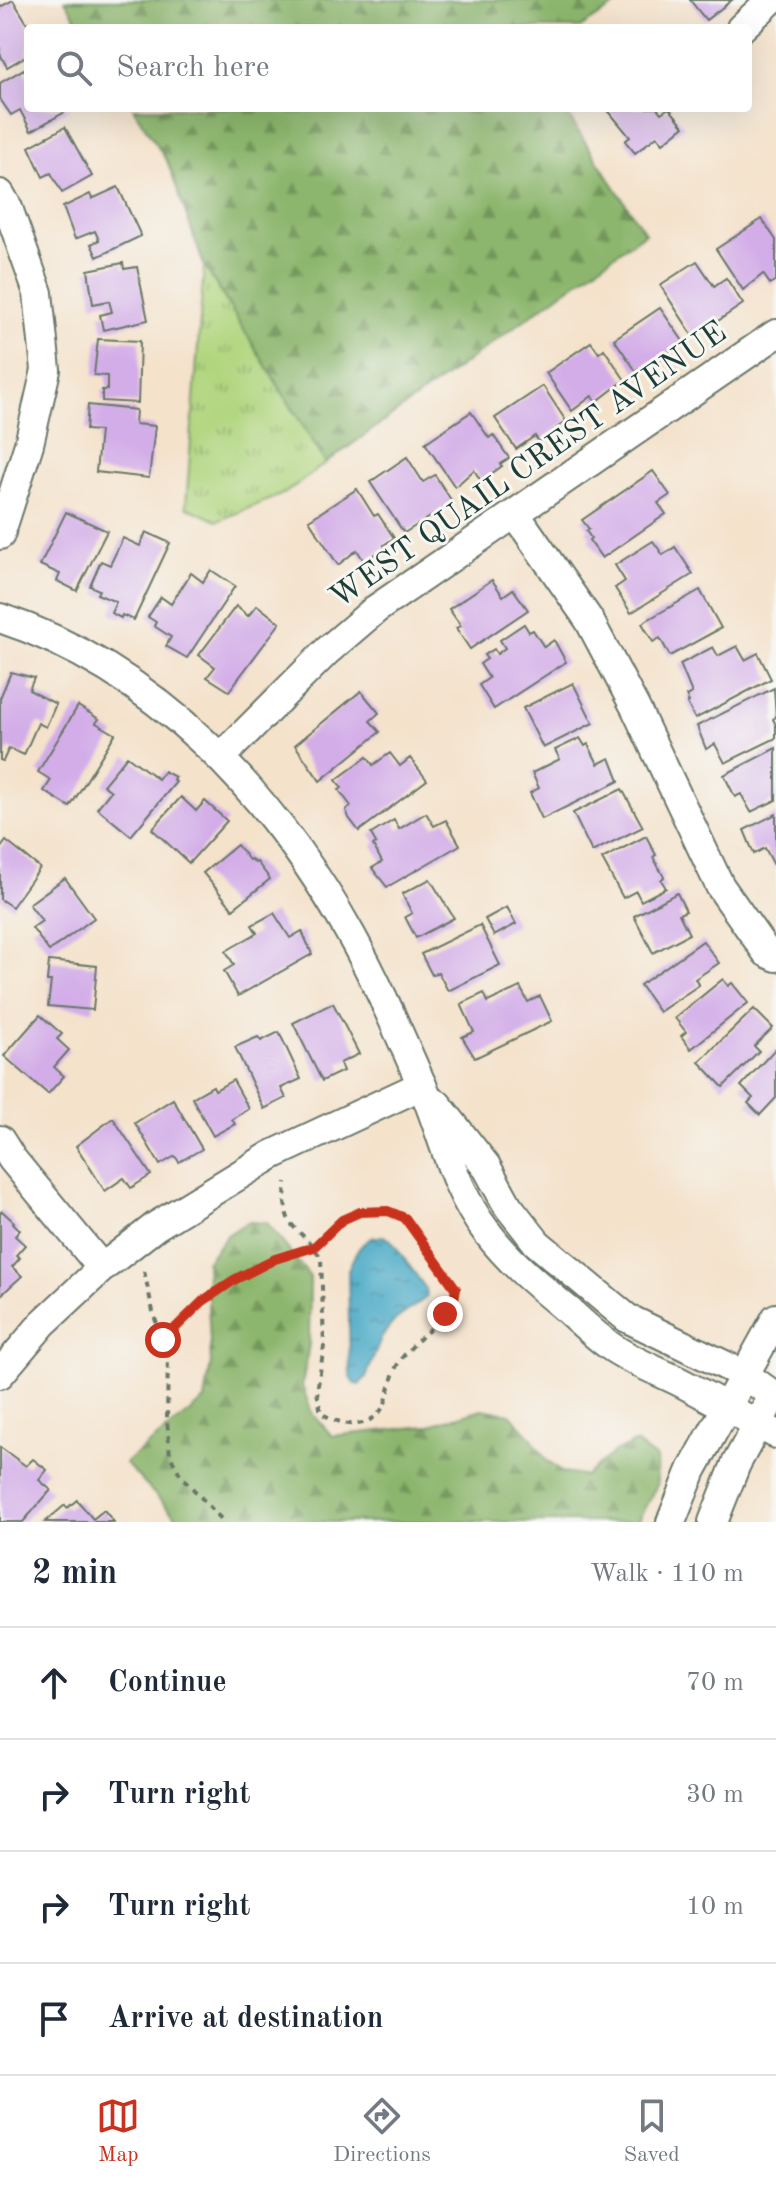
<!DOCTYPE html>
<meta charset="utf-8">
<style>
:root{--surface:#fff;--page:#f6f6f7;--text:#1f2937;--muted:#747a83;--line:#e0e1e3;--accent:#c8321e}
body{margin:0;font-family:"Old Standard TT",serif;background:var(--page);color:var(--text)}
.stop{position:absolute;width:24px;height:24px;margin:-18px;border:6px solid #c8321e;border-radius:50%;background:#fff}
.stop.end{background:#c8321e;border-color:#fff;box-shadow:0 2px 8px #0008}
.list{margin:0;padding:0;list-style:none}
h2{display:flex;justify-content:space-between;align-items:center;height:104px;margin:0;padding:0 32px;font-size:34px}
h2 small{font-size:26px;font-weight:400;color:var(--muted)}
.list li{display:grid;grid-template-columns:52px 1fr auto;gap:24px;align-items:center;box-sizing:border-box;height:112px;padding:0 32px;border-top:2px solid var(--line)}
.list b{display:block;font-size:30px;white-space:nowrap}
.list em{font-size:26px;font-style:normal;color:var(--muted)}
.icon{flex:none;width:44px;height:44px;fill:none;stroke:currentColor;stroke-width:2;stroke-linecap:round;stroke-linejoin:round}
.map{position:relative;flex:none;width:776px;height:1522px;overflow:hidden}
.search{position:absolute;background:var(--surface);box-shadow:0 8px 32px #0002;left:24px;right:24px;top:24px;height:88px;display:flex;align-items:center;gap:20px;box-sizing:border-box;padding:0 28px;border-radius:8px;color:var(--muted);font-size:30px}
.sheet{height:552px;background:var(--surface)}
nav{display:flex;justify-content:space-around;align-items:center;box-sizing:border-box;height:112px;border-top:2px solid var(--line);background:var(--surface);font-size:22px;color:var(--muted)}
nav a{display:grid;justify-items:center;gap:4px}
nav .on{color:var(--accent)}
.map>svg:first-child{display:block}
.grass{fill:url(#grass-tufts);stroke:#688959;stroke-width:2}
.forest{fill:url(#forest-firs);stroke:#567a50;stroke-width:2}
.water{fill:url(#water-ripples);stroke:#32737d;stroke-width:2}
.building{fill:#d3ade8}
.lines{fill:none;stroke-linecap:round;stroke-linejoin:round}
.minor-casing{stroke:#6a7769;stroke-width:32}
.path{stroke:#6a7769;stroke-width:4;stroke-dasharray:6 6;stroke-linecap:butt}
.minor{stroke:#fff;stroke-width:28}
.route{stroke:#c8321e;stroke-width:10}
.labels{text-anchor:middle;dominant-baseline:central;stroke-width:6;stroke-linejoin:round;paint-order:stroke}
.street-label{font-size:32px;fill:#1f3d34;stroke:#f6f6f2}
</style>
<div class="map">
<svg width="776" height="1522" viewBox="0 0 776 1522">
<defs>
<pattern id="grass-tufts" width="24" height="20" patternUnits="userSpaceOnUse" patternTransform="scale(2)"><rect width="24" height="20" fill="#b0d57e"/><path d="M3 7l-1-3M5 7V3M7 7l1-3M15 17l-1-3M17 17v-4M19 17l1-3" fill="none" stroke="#8fae68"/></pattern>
<pattern id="forest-firs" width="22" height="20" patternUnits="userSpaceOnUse" patternTransform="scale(2)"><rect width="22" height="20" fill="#8cb66d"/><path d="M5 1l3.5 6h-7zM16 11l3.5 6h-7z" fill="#72955a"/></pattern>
<pattern id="water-ripples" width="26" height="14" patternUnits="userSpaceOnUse" patternTransform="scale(2)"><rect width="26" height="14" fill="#46a9c6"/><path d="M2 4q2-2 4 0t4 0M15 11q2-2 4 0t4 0" fill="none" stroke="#3a8ba2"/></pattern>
</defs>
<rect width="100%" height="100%" fill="#f6f6f2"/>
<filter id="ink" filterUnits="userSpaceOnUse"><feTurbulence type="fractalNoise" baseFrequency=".0125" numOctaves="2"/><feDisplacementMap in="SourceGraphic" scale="16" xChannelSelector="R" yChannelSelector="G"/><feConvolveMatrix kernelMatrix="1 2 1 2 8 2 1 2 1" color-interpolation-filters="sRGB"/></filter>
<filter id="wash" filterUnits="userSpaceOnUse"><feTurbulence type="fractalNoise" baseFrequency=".006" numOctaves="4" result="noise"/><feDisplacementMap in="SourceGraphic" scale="32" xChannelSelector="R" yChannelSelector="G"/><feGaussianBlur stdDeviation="1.8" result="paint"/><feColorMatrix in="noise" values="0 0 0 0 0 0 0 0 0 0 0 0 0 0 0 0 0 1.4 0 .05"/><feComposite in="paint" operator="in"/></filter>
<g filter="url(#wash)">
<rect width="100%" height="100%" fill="#f4e2cb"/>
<polygon class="grass" points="204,265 326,463 285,493 218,521 186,507"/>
<g class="forest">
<polygon points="65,0 624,0 580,28 82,28"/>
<polygon points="133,108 563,108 645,233 326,463 204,265 168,163"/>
<polygon points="247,1222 267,1223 310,1277 309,1344 302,1386 312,1413 332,1436 427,1426 482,1409 510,1414 531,1437 546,1460 563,1473 585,1476 616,1451 636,1443 656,1458 657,1485 637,1522 181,1522 125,1463 205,1400 211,1363 206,1262 226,1236"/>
</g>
<polygon class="water" points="383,1236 391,1240 426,1289 427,1297 395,1320 382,1336 366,1377 359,1385 355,1384 350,1376 348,1270 356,1252 363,1244 371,1238"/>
<g id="blocks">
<g class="building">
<polygon points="13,0 30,28 28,55 7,67 0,54 0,7"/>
<polygon points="690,0 732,0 706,20"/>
<polygon points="24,69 28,77 28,108 72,108 31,131 20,110 11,115 0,99 0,83"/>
<polygon points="606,108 657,108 661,113 669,108 684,126 663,143 657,136 635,153 625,141 630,137"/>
<polygon points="65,127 92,176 62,193 51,173 43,177 29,147"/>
<polygon points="118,187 141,236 97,257 91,244 99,240 95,231 75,239 63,207 90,194 92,199"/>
<polygon points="762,219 776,240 776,280 770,284 763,274 743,290 716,249"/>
<polygon points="697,261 714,286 726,278 743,304 694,337 660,285"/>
<polygon points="123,263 124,269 137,267 148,320 103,330 100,315 112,312 109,301 93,304 88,270"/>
<polygon points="660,308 683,341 655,363 653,360 636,371 614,339"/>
<polygon points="98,339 140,341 138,403 102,401 102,390 107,390 107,376 94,375"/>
<polygon points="591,342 599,353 604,349 625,380 596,402 592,396 572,411 546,373"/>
<polygon points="543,386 566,421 539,442 535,436 516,449 495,418"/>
<polygon points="88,405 136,410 135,424 155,426 149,478 96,472 100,431 86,430"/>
<polygon points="471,412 489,438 493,435 509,458 500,464 502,466 481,481 474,470 455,487 425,443"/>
<polygon points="407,457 423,482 435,475 453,503 404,533 370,482"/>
<polygon points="653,471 670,495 658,503 666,514 602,558 589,540 591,538 586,531 589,529 582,520"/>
<polygon points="357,489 374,516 378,514 394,538 384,545 385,548 364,561 357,550 338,565 309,520"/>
<polygon points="66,512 107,531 77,591 57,581 60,574 40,565"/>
<polygon points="146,532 170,543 134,620 122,615 121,618 111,613 116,602 97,594 99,590 90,586 101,561 110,565 123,538 140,546"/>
<polygon points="653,541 663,555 675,547 693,574 631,613 615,588 625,581 615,565"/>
<polygon points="211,570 235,586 187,658 166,646 171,637 154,626 156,622 148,617 161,597 171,604 191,573 203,582"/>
<polygon points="492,580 503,596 513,589 528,610 470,649 456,628 461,626 449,609"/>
<polygon points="700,590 721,628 670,656 660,638 653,642 642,623"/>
<polygon points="257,605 280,623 229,691 207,677 215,667 199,655 236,606 248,616"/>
<polygon points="524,624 529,632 533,630 544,647 554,640 566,662 494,709 479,685 489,678 480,664 487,659 484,655 494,649 497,654 505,648 500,640"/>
<polygon points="737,646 745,660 758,653 771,679 695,719 687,703 689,702 686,696 692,693 680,664 713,647 718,656"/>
<polygon points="11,672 34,678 29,690 56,704 46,727 38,723 24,755 9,748 3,761 0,760 0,698"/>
<polygon points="573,683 593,723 543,748 523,708"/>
<polygon points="774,688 776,717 773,719 776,725 776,738 725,763 715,744 706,749 697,726"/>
<polygon points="361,691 379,713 370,721 380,732 320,781 295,745"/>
<polygon points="78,706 99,719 96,723 115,734 70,807 44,791 51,780 38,772"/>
<polygon points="580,738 585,746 588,744 598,764 610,758 619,781 542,819 530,793 539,788 532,773 560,759 555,750"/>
<polygon points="776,748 776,800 751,812 741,794 735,797 724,775"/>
<polygon points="390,753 400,766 410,758 427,780 359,831 349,818 346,810 351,806 339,790 342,788 336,780 367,757 373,765"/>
<polygon points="127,756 158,779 164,771 175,777 173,779 176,782 131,836 97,808 111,791 103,785"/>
<polygon points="622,789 643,827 592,852 573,813"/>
<polygon points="181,797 196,811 205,801 227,821 189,863 152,829"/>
<polygon points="426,813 434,826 446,820 460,845 387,887 372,868 382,862 373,845 376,843 371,834 394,820 399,829"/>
<polygon points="776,814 776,869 765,848 754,854 744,830"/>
<polygon points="646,836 656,855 653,857 664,877 661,880 666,888 641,901 636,891 623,898 602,859"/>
<polygon points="6,841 40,868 12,907 0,899 0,849"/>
<polygon points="237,845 249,860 251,859 255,863 257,862 270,879 233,909 203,873"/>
<polygon points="65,878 94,918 49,951 32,928 42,921 29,904"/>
<polygon points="430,879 454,918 416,938 405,917 412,913 402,894"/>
<polygon points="677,893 686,911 679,914 689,934 653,953 634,916"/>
<polygon points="507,907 516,924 494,936 485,919"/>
<polygon points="274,913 290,938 302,931 312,954 238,996 224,971 234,965 226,951 257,933 252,925"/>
<polygon points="480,925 500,965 448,991 438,972 432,975 421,954"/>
<polygon points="703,941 719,963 695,979 699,985 659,1012 640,985"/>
<polygon points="49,961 97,966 93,1010 48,1006 51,981 47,981"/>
<polygon points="723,979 728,986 732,983 748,1003 691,1049 681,1036 686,1032 675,1018"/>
<polygon points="520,987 528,1002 540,996 552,1021 475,1058 462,1037 474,1032 461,1004 484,993 488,1002"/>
<polygon points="333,1003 359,1054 340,1063 343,1071 322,1081 293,1023"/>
<polygon points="754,1009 773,1028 754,1046 759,1051 723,1087 699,1062"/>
<polygon points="40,1015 62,1034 57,1039 69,1050 54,1067 64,1076 48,1094 4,1056"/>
<polygon points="279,1032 301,1079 281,1088 286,1098 264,1109 235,1047 258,1037 261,1041"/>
<polygon points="776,1048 776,1098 760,1115 748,1103 753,1098 741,1086"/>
<polygon points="233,1080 249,1109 232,1119 235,1124 213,1136 192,1098 213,1086 215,1090"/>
<polygon points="173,1099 202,1149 179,1162 175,1156 160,1165 135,1123"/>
<polygon points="113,1118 151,1175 131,1188 124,1178 105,1191 76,1146"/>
<polygon points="2,1211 14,1222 13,1223 20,1230 15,1236 25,1245 16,1255 20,1258 12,1267 22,1276 0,1296 0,1213"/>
<polygon points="0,1447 26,1466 33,1459 47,1470 39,1480 51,1490 23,1522 0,1522"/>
<polygon points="77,1500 93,1519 104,1510 114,1522 45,1522 65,1505 67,1508"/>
</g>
</g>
</g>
<g filter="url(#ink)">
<use href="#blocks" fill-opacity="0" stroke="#6a7769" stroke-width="2"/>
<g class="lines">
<defs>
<g id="minor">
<polyline points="741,28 771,0"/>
<polyline points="0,194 8,208 38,293 46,370 29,444 0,535"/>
<polyline points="516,515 589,620 635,707 720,886 767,953 776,957"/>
<path d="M0 618C157 670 272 794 351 935 377 982 399 1033 421 1083 443 1133 452 1187 486 1231 510 1263 539 1286 569 1311 582 1323 596 1336 610 1346 631 1361 658 1371 680 1382 713 1399 744 1417 776 1434"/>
<polyline points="221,757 327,651 376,609 776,334"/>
<polyline points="437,1104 486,1166 508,1206 537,1243 627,1318 745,1375 776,1397"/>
<polyline points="0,1140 12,1159 102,1268"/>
<polyline points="0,1374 43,1323 102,1268 156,1226 272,1155 422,1085"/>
<polyline points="671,1522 692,1470 776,1318"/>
<polyline points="713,1522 736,1464 767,1407"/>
</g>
</defs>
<use href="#minor" class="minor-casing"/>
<g class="path">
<polyline points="144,1271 154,1316 168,1353 167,1419 170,1456 181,1476 224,1522"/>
<path d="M163 1340 203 1301 234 1280 275 1259 314 1247 342 1220 360 1212 388 1211 405 1218 456 1289C449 1320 417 1336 399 1362 386 1382 393 1409 368 1421 352 1429 335 1421 321 1413L317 1392 324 1346 321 1258C298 1221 281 1235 286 1182"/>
</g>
<use href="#minor" class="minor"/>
</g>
</g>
<g class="lines" filter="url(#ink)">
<polyline class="route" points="163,1340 203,1301 234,1280 275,1259 314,1247 342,1220 360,1212 388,1211 405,1218 456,1289 453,1303 445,1314"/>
</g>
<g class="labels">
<g class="street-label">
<text transform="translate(529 466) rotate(-35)">WEST QUAIL CREST AVENUE</text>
</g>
</g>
</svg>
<div class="stop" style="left:163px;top:1340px"></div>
<div class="stop end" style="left:445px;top:1314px"></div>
<div class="search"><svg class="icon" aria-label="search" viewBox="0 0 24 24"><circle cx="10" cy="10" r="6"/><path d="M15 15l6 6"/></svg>Search here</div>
</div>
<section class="sheet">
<h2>2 min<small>Walk · 110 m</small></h2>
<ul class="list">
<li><svg class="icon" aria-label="ahead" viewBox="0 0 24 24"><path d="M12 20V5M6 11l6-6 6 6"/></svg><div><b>Continue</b></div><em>70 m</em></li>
<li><svg class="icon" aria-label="right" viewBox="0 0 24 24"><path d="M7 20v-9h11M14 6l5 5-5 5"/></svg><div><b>Turn right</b></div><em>30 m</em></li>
<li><svg class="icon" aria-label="right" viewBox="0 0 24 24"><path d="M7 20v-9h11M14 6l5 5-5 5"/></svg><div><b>Turn right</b></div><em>10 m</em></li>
<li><svg class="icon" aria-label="arrive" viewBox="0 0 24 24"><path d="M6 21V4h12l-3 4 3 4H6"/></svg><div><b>Arrive at destination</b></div></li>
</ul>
</section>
<nav>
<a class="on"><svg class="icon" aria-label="map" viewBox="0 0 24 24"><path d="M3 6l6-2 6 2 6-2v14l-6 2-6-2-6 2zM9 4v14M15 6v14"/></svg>Map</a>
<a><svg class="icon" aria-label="directions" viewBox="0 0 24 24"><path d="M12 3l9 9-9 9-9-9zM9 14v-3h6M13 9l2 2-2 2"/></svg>Directions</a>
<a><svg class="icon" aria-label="saved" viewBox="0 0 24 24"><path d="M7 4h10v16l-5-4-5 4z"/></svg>Saved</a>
</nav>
